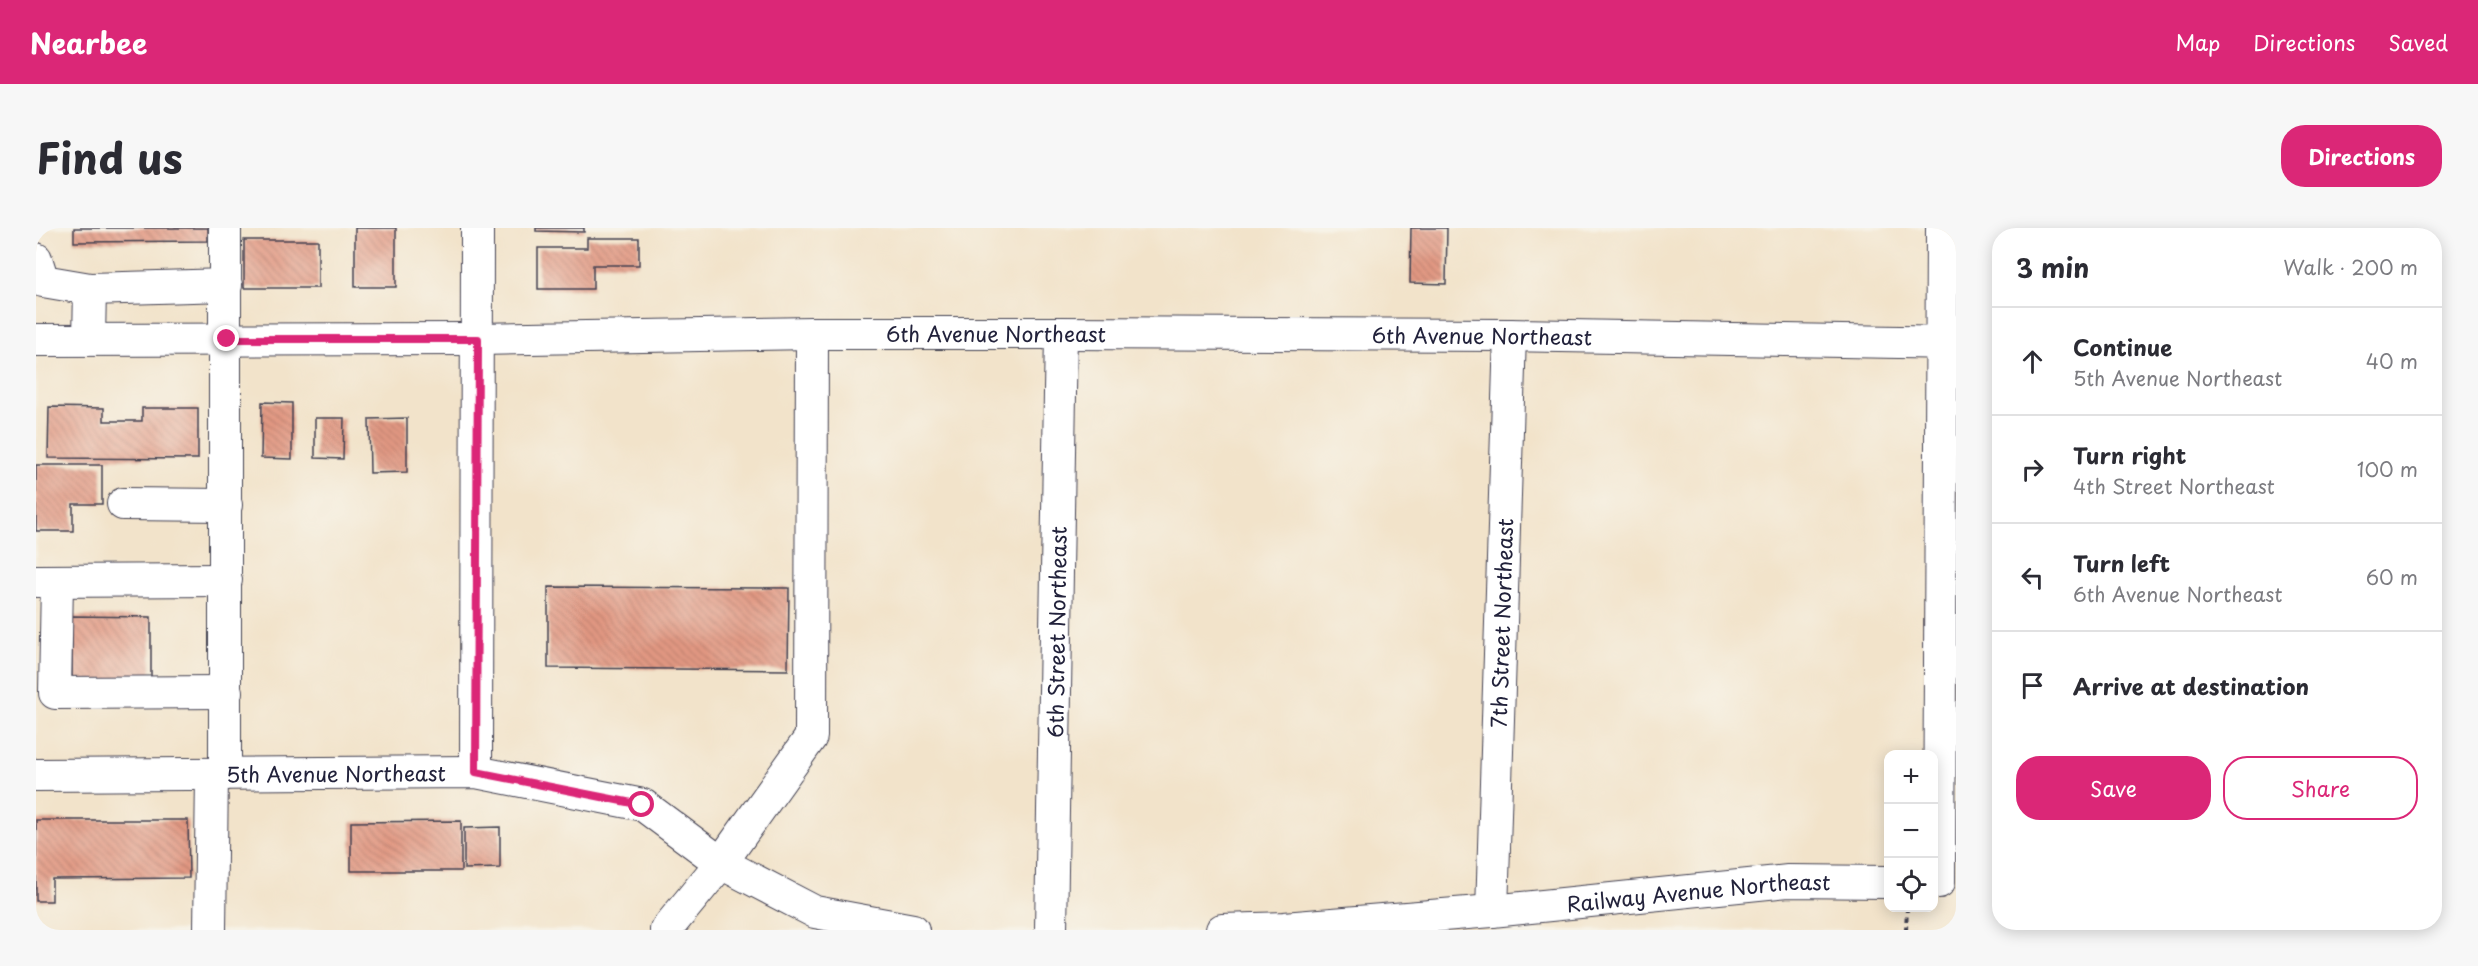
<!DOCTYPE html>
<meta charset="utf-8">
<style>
:root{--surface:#fff;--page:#f7f7f7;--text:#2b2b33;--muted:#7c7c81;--line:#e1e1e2;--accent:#db2777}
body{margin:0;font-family:"Playpen Sans",sans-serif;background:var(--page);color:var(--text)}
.controls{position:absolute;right:18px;bottom:18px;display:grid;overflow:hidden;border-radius:12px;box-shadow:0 3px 15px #0003}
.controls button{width:54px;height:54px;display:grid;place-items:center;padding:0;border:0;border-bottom:2px solid var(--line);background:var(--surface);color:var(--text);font:30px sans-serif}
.stop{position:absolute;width:18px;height:18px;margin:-14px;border:4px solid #db2777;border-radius:50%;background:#fff}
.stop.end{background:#db2777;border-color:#fff;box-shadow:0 2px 6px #0008}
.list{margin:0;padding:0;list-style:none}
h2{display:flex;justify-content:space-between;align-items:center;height:78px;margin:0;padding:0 24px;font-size:26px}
h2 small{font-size:20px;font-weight:400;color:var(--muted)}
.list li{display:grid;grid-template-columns:39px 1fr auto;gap:18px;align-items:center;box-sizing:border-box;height:108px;padding:0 24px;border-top:2px solid var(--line)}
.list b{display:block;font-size:22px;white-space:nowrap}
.list p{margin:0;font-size:20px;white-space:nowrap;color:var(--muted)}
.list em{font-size:20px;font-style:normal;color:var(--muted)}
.actions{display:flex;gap:12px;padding:18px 24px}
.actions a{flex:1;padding:14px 0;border:2px solid var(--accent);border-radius:24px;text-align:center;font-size:21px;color:var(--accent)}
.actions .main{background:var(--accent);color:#fff}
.icon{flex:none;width:33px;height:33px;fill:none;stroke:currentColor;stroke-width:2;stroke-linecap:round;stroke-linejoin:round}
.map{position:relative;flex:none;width:1920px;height:702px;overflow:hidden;border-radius:24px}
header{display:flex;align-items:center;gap:36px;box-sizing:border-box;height:84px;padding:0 30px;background:var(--accent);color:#fff}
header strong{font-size:28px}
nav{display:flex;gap:33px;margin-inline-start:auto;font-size:21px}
.intro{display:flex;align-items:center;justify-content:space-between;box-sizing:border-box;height:144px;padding:0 36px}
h1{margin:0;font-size:42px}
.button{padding:15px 27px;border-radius:24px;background:var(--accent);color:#fff;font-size:21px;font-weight:700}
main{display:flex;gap:36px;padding:0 36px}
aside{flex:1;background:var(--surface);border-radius:24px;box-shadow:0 3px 15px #0003}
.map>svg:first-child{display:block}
.building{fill:url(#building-back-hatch)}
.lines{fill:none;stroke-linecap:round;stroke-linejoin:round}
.minor-casing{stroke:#413f50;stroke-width:34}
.path{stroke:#413f50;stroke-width:4;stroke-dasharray:4.5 4.5;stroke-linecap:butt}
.minor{stroke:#fff;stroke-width:32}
.route{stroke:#db2777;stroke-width:8}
.labels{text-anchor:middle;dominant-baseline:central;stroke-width:6;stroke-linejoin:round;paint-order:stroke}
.street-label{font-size:21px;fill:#22223b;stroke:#f7f3e8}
</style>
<header>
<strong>Nearbee</strong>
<nav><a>Map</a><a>Directions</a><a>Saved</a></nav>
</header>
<div class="intro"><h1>Find us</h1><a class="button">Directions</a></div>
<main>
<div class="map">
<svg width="1920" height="702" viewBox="0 0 1920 702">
<defs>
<pattern id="building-back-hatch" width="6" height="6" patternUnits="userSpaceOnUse" patternTransform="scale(1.5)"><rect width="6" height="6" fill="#e29882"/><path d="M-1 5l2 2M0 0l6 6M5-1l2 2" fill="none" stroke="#b77c6c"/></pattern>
</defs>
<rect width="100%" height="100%" fill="#f7f3e8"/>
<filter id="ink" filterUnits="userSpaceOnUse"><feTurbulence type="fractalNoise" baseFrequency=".0167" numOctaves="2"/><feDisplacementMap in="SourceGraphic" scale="12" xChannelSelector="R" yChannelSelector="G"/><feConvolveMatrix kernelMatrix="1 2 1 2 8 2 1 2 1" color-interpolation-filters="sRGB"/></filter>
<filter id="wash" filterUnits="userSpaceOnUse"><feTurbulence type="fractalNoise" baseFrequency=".008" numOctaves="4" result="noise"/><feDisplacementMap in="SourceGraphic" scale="24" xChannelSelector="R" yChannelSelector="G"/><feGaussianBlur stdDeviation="1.35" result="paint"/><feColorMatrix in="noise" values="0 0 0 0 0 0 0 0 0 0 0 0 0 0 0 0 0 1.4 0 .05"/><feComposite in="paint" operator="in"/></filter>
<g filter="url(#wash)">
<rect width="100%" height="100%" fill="#f2e3ca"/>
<g id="blocks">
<g class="building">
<polygon points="38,0 172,0 172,13 38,14"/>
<rect x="319" y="0" width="41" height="59"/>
<polygon points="500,0 548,0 548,4 500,3"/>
<polygon points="1375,0 1411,0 1410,56 1374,55"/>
<polygon points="551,10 603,10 603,37 557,37 557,61 502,61 502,20 551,20"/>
<rect x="208" y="12" width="74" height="48"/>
<polygon points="226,174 256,175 256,231 225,230"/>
<polygon points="13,179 68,180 68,193 106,193 106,180 162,180 162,231 12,230"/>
<polygon points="279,190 308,190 307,231 279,230"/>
<polygon points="371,190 371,244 334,245 333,191"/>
<polygon points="0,237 66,237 66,276 37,276 37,303 0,303"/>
<polygon points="512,359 753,360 752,442 512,440"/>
<polygon points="36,388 115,389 115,459 36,459"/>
<polygon points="0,592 152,592 153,650 16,651 16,673 0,673"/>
<polygon points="425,593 425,643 315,643 315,594"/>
<polygon points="464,599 464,640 428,641 428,600"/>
</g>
</g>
</g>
<g filter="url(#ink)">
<use href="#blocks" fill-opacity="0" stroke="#413f50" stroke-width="1.5"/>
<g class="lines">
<defs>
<g id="minor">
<polyline points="0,31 7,53 54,61 53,111"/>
<polyline points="54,61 190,57"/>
<path id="s1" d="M0 112 442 111 776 105H1025L1474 107 1920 115"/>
<polyline points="87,276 190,277"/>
<polyline points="1,353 190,352"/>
<polyline points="21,353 19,465 190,464"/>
<polyline points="440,544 441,0"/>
<polyline points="189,546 189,0"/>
<path id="s2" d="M0 547 440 544 607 577 685 635 779 684 877 702"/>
<polyline points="1903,654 1906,0"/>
<path id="s3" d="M1456 683 1474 107"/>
<polyline points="174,702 176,546"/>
<polyline points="630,702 685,635 775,509 776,105"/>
<path id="s4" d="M1015 702 1025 105"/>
<path id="s5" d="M1186 702 1248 700 1456 683 1752 653 1852 654"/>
</g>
</defs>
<use href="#minor" class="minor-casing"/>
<polyline class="path" points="1870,702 1871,680"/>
<use href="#minor" class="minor"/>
</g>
</g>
<g class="lines" filter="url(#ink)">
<polyline class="route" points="191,111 442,111 440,544 606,577"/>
</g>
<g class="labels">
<g class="street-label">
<text stroke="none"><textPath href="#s1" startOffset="960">6th Avenue Northeast</textPath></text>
<text stroke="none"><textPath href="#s1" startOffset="1446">6th Avenue Northeast</textPath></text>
<text stroke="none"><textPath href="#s3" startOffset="288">7th Street Northeast</textPath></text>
<text stroke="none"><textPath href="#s4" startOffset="298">6th Street Northeast</textPath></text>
<text stroke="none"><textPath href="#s2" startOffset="300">5th Avenue Northeast</textPath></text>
<text stroke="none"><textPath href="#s5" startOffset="478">Railway Avenue Northeast</textPath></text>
</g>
</g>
</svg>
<div class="controls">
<button>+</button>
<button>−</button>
<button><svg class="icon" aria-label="locate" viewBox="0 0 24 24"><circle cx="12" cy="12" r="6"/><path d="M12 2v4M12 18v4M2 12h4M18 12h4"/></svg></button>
</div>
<div class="stop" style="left:606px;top:577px"></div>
<div class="stop end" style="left:191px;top:111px"></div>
</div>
<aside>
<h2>3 min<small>Walk · 200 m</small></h2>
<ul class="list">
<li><svg class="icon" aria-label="ahead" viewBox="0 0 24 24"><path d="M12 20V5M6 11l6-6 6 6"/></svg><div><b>Continue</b><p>5th Avenue Northeast</p></div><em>40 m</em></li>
<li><svg class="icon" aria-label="right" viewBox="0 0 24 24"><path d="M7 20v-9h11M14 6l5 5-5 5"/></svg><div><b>Turn right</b><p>4th Street Northeast</p></div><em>100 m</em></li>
<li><svg class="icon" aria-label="left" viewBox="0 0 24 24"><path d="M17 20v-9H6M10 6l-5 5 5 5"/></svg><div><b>Turn left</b><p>6th Avenue Northeast</p></div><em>60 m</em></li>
<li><svg class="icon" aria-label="arrive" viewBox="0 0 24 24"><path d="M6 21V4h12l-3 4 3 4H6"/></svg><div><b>Arrive at destination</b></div></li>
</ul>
<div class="actions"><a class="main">Save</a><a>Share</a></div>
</aside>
</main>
